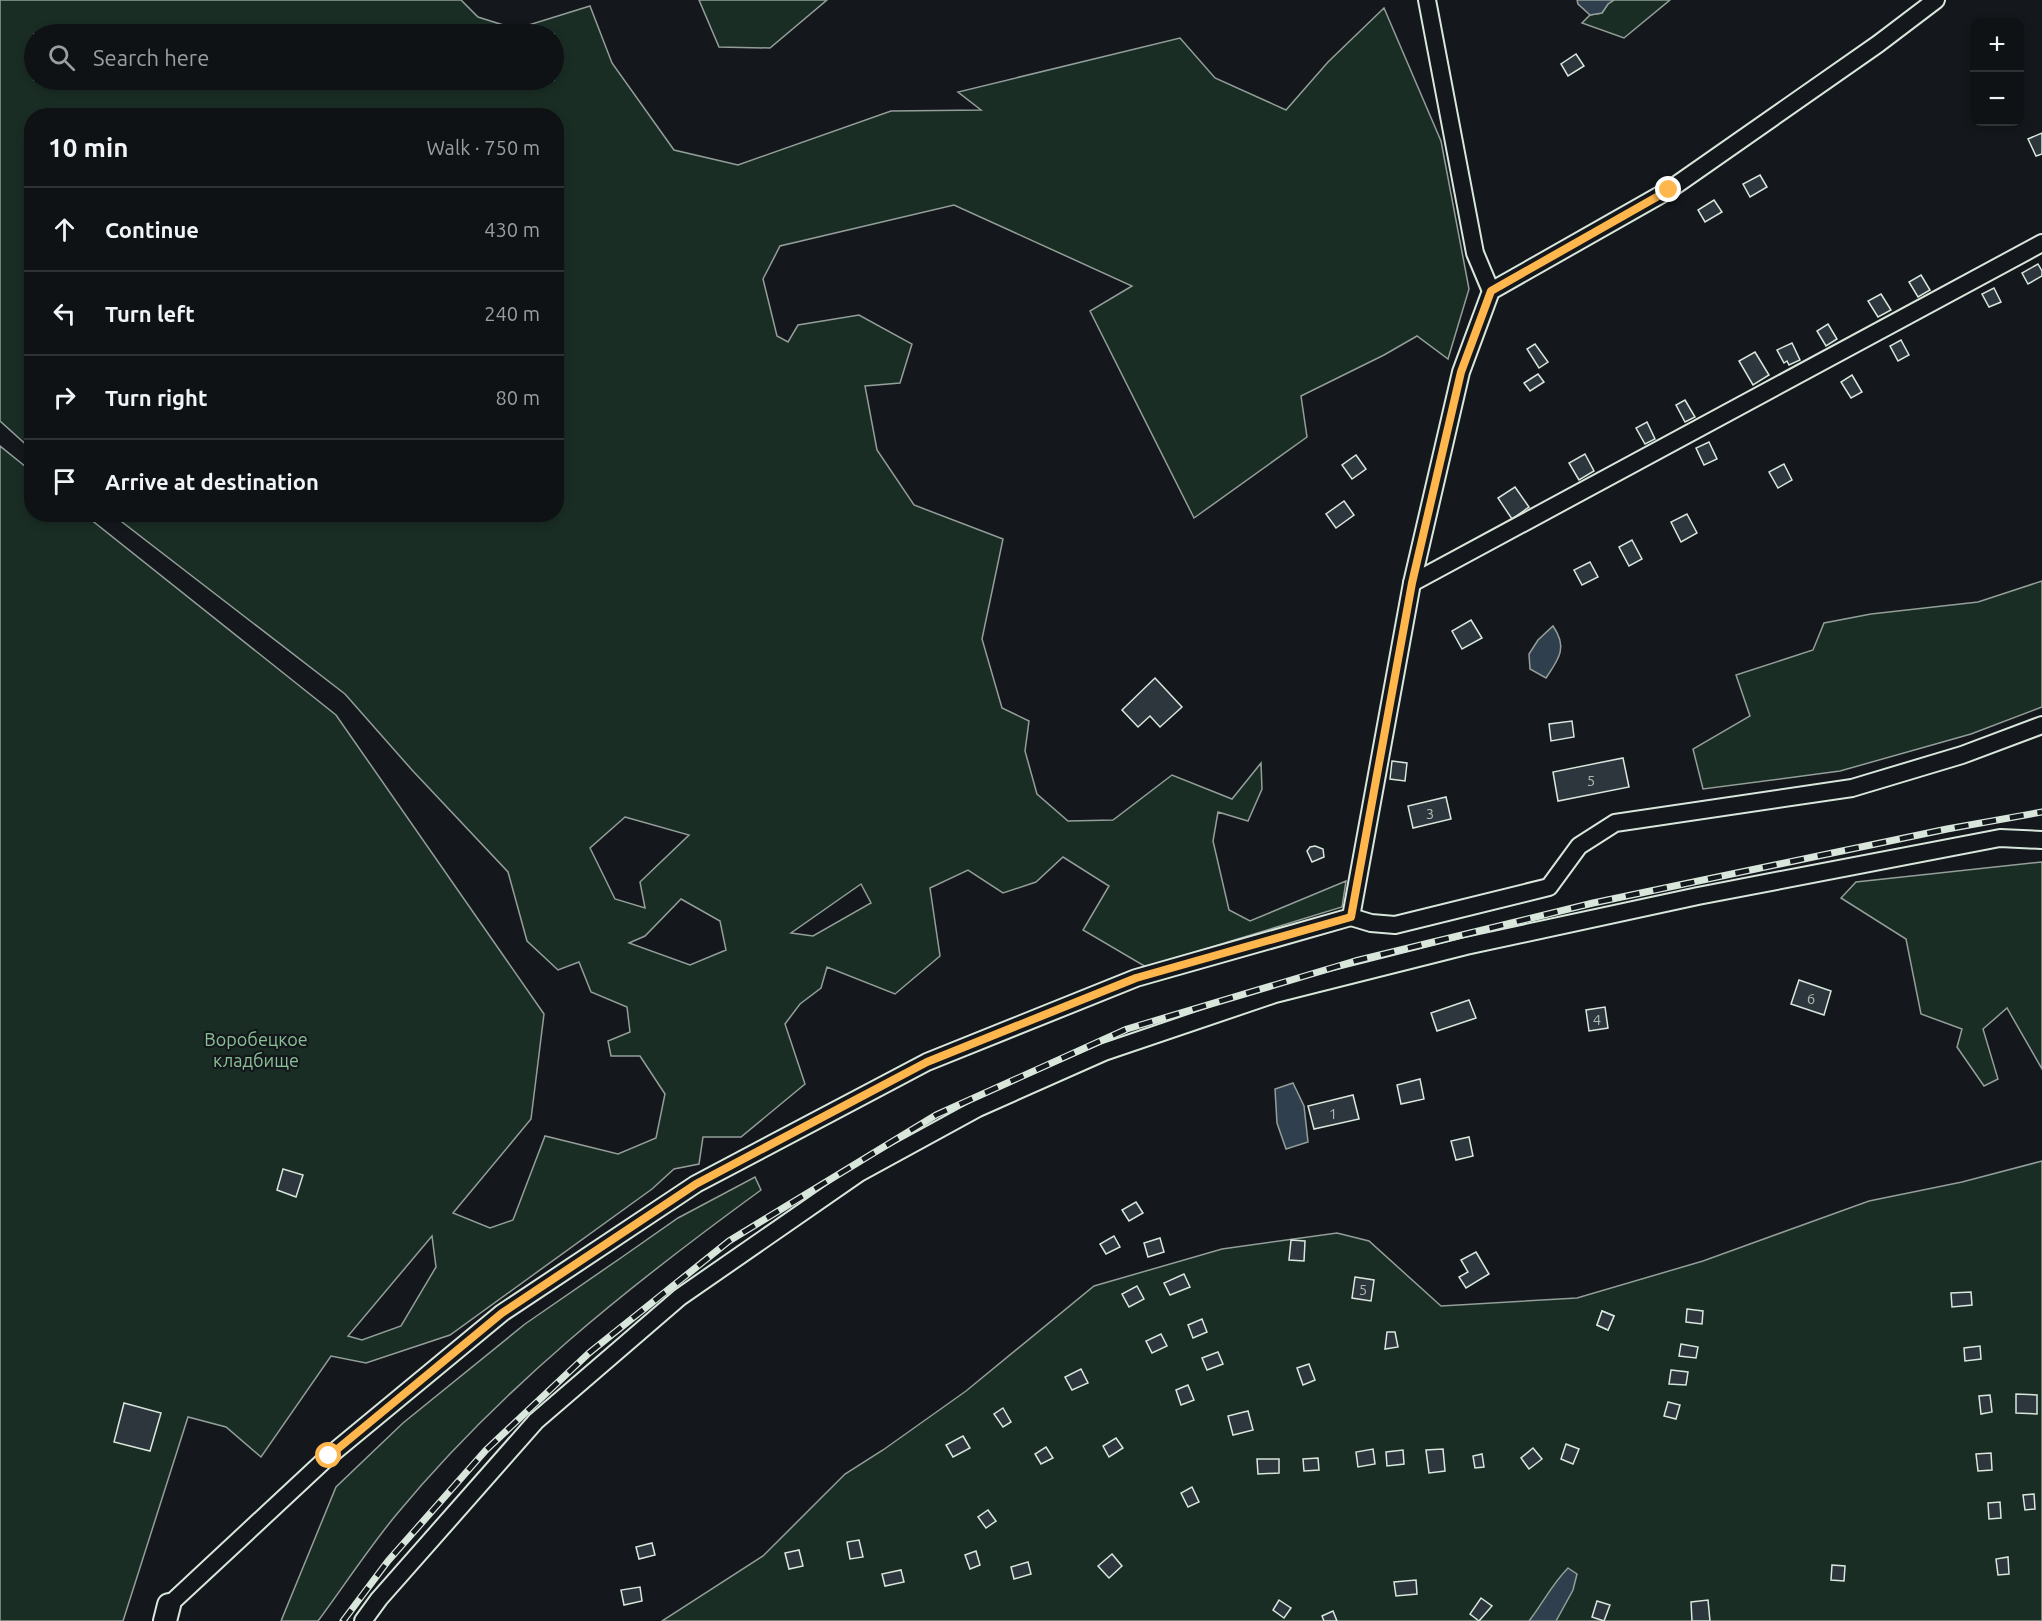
<!DOCTYPE html>
<meta charset="utf-8">
<style>
:root{--surface:#0f1215;--page:#1d2022;--text:#f1f3f6;--muted:#9b9ea0;--line:#2f3234}
body{margin:0;font-family:Ubuntu,sans-serif;background:var(--page);color:var(--text)}
.controls{position:absolute;right:18px;top:18px;display:grid;overflow:hidden;border-radius:12px;box-shadow:0 3px 9px #0003}
.controls button{width:54px;height:54px;display:grid;place-items:center;padding:0;border:0;border-bottom:2px solid var(--line);background:var(--surface);color:var(--text);font:30px sans-serif}
.stop{position:absolute;width:18px;height:18px;margin:-14px;border:4px solid #ffb74d;border-radius:50%;background:#fff}
.stop.end{background:#ffb74d;border-color:#fff;box-shadow:0 2px 6px #0008}
.list{margin:0;padding:0;list-style:none}
h2{display:flex;justify-content:space-between;align-items:center;height:78px;margin:0;padding:0 24px;font-size:26px}
h2 small{font-size:20px;font-weight:400;color:var(--muted)}
.list li{display:grid;grid-template-columns:39px 1fr auto;gap:18px;align-items:center;box-sizing:border-box;height:84px;padding:0 24px;border-top:2px solid var(--line)}
.list b{display:block;font-size:22px;white-space:nowrap}
.list em{font-size:20px;font-style:normal;color:var(--muted)}
.icon{flex:none;width:33px;height:33px;fill:none;stroke:currentColor;stroke-width:2;stroke-linecap:round;stroke-linejoin:round}
.map{position:relative;flex:none;width:2042px;height:1621px;overflow:hidden}
.search{position:absolute;background:var(--surface);box-shadow:0 3px 9px #0003;left:24px;top:24px;width:540px;height:66px;display:flex;align-items:center;gap:15px;box-sizing:border-box;padding:0 21px;border-radius:33px;color:var(--muted);font-size:22px}
.panel{position:absolute;background:var(--surface);box-shadow:0 3px 9px #0003;left:24px;top:108px;width:540px;height:414px;border-radius:24px}
.map>svg:first-child{display:block}
.green{fill:#1a2d24;stroke:#939e99;stroke-width:1.5;fill-rule:evenodd}
.water{fill:#2f3f4d;stroke:#939e99;stroke-width:1.5}
.building{fill:#2c363c;stroke:#d8e6dc;stroke-width:1.5}
.lines{fill:none;stroke-linecap:round;stroke-linejoin:round}
.street-casing{stroke:#d8e6dc;stroke-width:20}
.secondary-casing{stroke:#d8e6dc;stroke-width:26}
.street{stroke:#14181c;stroke-width:16}
.secondary{stroke:#14181c;stroke-width:22}
.rail-casing{stroke:#d8e6dc;stroke-width:7}
.rail{stroke:#14181c;stroke-width:4.5;stroke-dasharray:14;stroke-linecap:butt}
.route{stroke:#ffb74d;stroke-width:8}
.labels{text-anchor:middle;dominant-baseline:central;stroke-width:4.5;stroke-linejoin:round;paint-order:stroke}
.number-label{font-size:15px;fill:#adbab4}
.park-label{font-size:18px;fill:#8ac095;stroke:#14181c}
</style>
<div class="map">
<svg width="2042" height="1621" viewBox="0 0 2042 1621">
<rect width="100%" height="100%" fill="#14181c"/>
<g class="green">
<path d="M0 0H461L478 17 516 29 590 6 612 63 674 150 738 165 891 111 981 110 958 92 1180 38 1215 78 1286 110 1328 62 1384 8 1441 141 1469 289 1448 359 1417 336 1384 355 1301 396 1307 437 1194 518 1090 311 1132 286 954 205 780 246 763 279 777 336 788 342 798 325 859 315 912 344 900 383 865 386 877 450 914 505 1003 539 982 639 1002 708 1029 721 1025 751 1037 794 1068 821 1113 820 1172 775 1232 799 1261 763 1262 789 1248 821 1218 812 1213 841 1229 910 1250 921 1346 881 1342 907 1146 967 1083 930 1109 886 1063 857 1036 882 1003 893 968 870 930 888 940 956 895 994 827 967 821 988 800 1004 785 1024 805 1084 741 1137H703L699 1164 674 1169 652 1189 450 1335 366 1363 331 1356 261 1457 226 1427 188 1417 123 1621H0V446L31 471 32 514 85 515 336 715 544 1014 531 1119 453 1213 490 1228 513 1220 545 1136 618 1154 656 1138 665 1094 640 1056H611L608 1041 630 1032 627 1007 591 992 579 962 558 970 527 941 508 872 412 770 345 694 113 515 556 514V116H32L31 449 0 421ZM34 34H554V80H34ZM625 817 689 835 640 882 645 908 615 899 590 848ZM861 884 871 903 813 936 791 933ZM681 899 720 921 726 950 690 965 629 943 645 936ZM432 1236 436 1267 401 1326 362 1340 348 1336Z"/>
<polygon points="699,0 827,0 770,48 719,47"/>
<polygon points="1614,0 1670,0 1624,38 1582,23 1590,15 1602,13 1608,4"/>
<polygon points="2042,581 2042,707 1971,734 1840,771 1703,789 1693,749 1750,716 1736,675 1813,650 1824,623 1871,614 1978,602"/>
<polygon points="2042,862 2042,1069 2007,1008 1983,1029 1998,1079 1984,1086 1957,1047 1962,1029 1921,1014 1906,939 1841,898 1856,882"/>
<polygon points="2042,1161 2042,1621 662,1621 763,1556 845,1474 883,1450 966,1391 1094,1286 1222,1249 1337,1233 1369,1241 1441,1306 1577,1298 1703,1261 1869,1201 1962,1182"/>
<path d="M755 1177 761 1190C629 1286 500 1389 396 1515 368 1549 344 1586 318 1621H281L336 1487 403 1423 525 1324 625 1255 678 1218Z"/>
</g>
<g class="water">
<polygon points="1577,0 1614,0 1608,4 1602,13 1590,15 1578,4"/>
<path d="M1553 626C1568 647 1559 659 1546 678L1530 669 1529 654 1538 640Z"/>
<polygon points="1293,1083 1304,1106 1308,1142 1286,1149 1277,1123 1275,1089"/>
<path d="M1568 1568 1577 1574 1573 1590 1556 1621H1529C1543 1603 1552 1584 1568 1568Z"/>
</g>
<g class="building">
<polygon points="1576,54 1584,66 1568,76 1561,64"/>
<polygon points="2042,133 2042,154 2036,156 2028,139"/>
<polygon points="1760,175 1767,187 1750,197 1743,184"/>
<polygon points="1714,200 1722,212 1705,222 1698,210"/>
<polygon points="2038,264 2042,271 2042,276 2028,284 2022,273"/>
<polygon points="1921,275 1930,290 1918,297 1909,282"/>
<polygon points="1994,288 2001,302 1989,307 1982,294"/>
<polygon points="1881,294 1891,310 1878,317 1868,301"/>
<polygon points="1828,324 1837,339 1826,346 1817,331"/>
<polygon points="1901,340 1909,355 1898,361 1890,346"/>
<polygon points="1792,343 1800,360 1789,365 1787,361 1784,363 1777,350"/>
<polygon points="1535,344 1548,362 1539,368 1527,349"/>
<polygon points="1755,352 1769,375 1753,385 1739,361"/>
<polygon points="1538,374 1544,382 1530,391 1524,383"/>
<polygon points="1852,375 1862,392 1851,398 1841,382"/>
<polygon points="1685,400 1695,417 1685,422 1676,405"/>
<polygon points="1647,422 1655,439 1645,444 1636,428"/>
<polygon points="1709,442 1717,459 1704,465 1696,448"/>
<polygon points="1585,454 1594,471 1579,480 1569,463"/>
<polygon points="1356,455 1366,469 1352,479 1342,465"/>
<polygon points="1784,464 1792,480 1778,488 1769,472"/>
<polygon points="1515,487 1529,507 1512,519 1498,498"/>
<polygon points="1344,501 1354,515 1336,528 1326,514"/>
<polygon points="1687,514 1697,533 1681,542 1671,522"/>
<polygon points="1632,540 1642,559 1629,566 1619,547"/>
<polygon points="1590,562 1598,577 1582,585 1574,570"/>
<polygon points="1471,620 1482,638 1462,649 1452,631"/>
<polygon points="1155,678 1182,707 1160,727 1150,716 1138,727 1122,710"/>
<polygon points="1572,721 1574,737 1551,741 1549,724"/>
<polygon points="1623,758 1629,787 1558,801 1553,772"/>
<polygon points="1392,761 1407,763 1405,781 1390,779"/>
<polygon points="1446,797 1451,819 1413,828 1408,806"/>
<polygon points="1315,846 1323,849 1324,857 1312,862 1307,851 1310,847"/>
<polygon points="1799,980 1831,991 1824,1015 1791,1004"/>
<polygon points="1469,1000 1476,1018 1437,1031 1431,1013"/>
<polygon points="1605,1007 1608,1028 1589,1031 1586,1010"/>
<polygon points="1420,1079 1424,1099 1401,1104 1397,1085"/>
<polygon points="1353,1095 1359,1119 1314,1129 1308,1106"/>
<polygon points="1469,1137 1473,1156 1456,1160 1451,1141"/>
<polygon points="283,1169 303,1175 296,1197 277,1190"/>
<polygon points="1136,1202 1143,1213 1129,1221 1122,1210"/>
<polygon points="1114,1236 1120,1247 1106,1254 1100,1244"/>
<polygon points="1160,1238 1164,1252 1148,1257 1144,1243"/>
<polygon points="1291,1240 1305,1241 1304,1261 1289,1260"/>
<polygon points="1476,1252 1489,1274 1466,1288 1459,1277 1468,1272 1461,1260"/>
<polygon points="1184,1274 1190,1287 1170,1295 1164,1283"/>
<polygon points="1355,1277 1374,1280 1371,1301 1352,1298"/>
<polygon points="1137,1286 1144,1299 1129,1307 1122,1294"/>
<polygon points="1971,1292 1972,1305 1952,1307 1951,1293"/>
<polygon points="1687,1309 1703,1311 1702,1324 1686,1322"/>
<polygon points="1602,1311 1614,1316 1608,1330 1597,1325"/>
<polygon points="1602,1311 1614,1316 1608,1330 1597,1325"/>
<polygon points="1202,1319 1207,1332 1193,1338 1188,1325"/>
<polygon points="1387,1332 1395,1332 1398,1347 1385,1349"/>
<polygon points="1161,1334 1167,1346 1152,1353 1146,1341"/>
<polygon points="1681,1344 1698,1347 1696,1358 1679,1356"/>
<polygon points="1980,1346 1981,1359 1965,1361 1964,1348"/>
<polygon points="1218,1352 1223,1364 1207,1370 1202,1358"/>
<polygon points="1309,1364 1315,1380 1303,1385 1297,1368"/>
<polygon points="1081,1369 1088,1383 1072,1390 1065,1377"/>
<polygon points="1671,1370 1688,1372 1686,1385 1669,1384"/>
<polygon points="1188,1385 1194,1400 1181,1405 1176,1390"/>
<polygon points="2016,1394 2037,1395 2037,1414 2016,1413"/>
<polygon points="1990,1395 1992,1412 1981,1414 1979,1396"/>
<polygon points="1668,1402 1680,1405 1676,1419 1664,1416"/>
<polygon points="124,1403 161,1413 150,1451 114,1442"/>
<polygon points="1003,1408 1011,1422 1003,1427 994,1414"/>
<polygon points="1248,1411 1253,1430 1233,1435 1228,1416"/>
<polygon points="963,1436 970,1448 953,1457 946,1445"/>
<polygon points="1116,1438 1123,1448 1109,1457 1103,1446"/>
<polygon points="1566,1444 1579,1449 1573,1464 1561,1459"/>
<polygon points="1046,1447 1053,1458 1041,1464 1035,1454"/>
<polygon points="1533,1448 1542,1459 1529,1469 1521,1458"/>
<polygon points="1373,1449 1375,1464 1358,1467 1356,1452"/>
<polygon points="1443,1449 1445,1471 1429,1473 1426,1450"/>
<polygon points="1403,1450 1404,1464 1387,1466 1386,1452"/>
<polygon points="1991,1453 1992,1470 1978,1471 1976,1454"/>
<polygon points="1482,1454 1484,1467 1475,1468 1473,1456"/>
<polygon points="1318,1458 1319,1470 1304,1471 1303,1459"/>
<polygon points="1257,1459 1279,1459 1279,1473 1258,1474"/>
<polygon points="1192,1487 1199,1502 1188,1507 1181,1493"/>
<polygon points="2034,1494 2035,1509 2025,1510 2023,1495"/>
<polygon points="2000,1502 2001,1518 1989,1519 1988,1503"/>
<polygon points="988,1510 996,1521 986,1528 978,1517"/>
<polygon points="859,1540 863,1557 850,1559 847,1542"/>
<polygon points="652,1543 655,1555 639,1559 636,1547"/>
<polygon points="799,1550 803,1566 789,1569 785,1553"/>
<polygon points="976,1551 980,1565 970,1569 965,1555"/>
<polygon points="1112,1554 1122,1566 1109,1578 1098,1566"/>
<polygon points="2008,1557 2009,1574 1998,1575 1996,1559"/>
<polygon points="1028,1562 1031,1574 1014,1579 1011,1567"/>
<polygon points="1832,1565 1845,1566 1844,1581 1831,1580"/>
<polygon points="901,1570 904,1582 885,1586 882,1574"/>
<polygon points="1416,1580 1417,1594 1396,1596 1394,1582"/>
<polygon points="640,1587 642,1601 624,1605 621,1590"/>
<polygon points="1481,1598 1492,1606 1479,1621 1470,1614"/>
<polygon points="1279,1600 1291,1608 1284,1618 1273,1610"/>
<polygon points="1708,1600 1710,1621 1692,1621 1691,1602"/>
<polygon points="1597,1601 1610,1605 1604,1621 1592,1617"/>
<polygon points="1333,1611 1337,1621 1324,1621 1322,1616"/>
</g>
<g class="lines">
<defs>
<g id="street">
<polyline points="1427,0 1475,253 1491,291"/>
<polyline points="1412,583 2042,243"/>
<polyline points="1351,917 1371,923 1395,925 1549,887 1579,846 1615,823 1852,788 1962,755 2042,725"/>
<polyline points="169,1605 329,1456 502,1313 696,1184 927,1062 1136,978 1351,917 1412,583 1461,372 1491,291 1669,190 1878,44 1936,0"/>
<polyline points="363,1621 379,1599 536,1421 680,1297 859,1173 978,1108 1104,1052 1275,994 1466,946 1698,896 2000,838 2042,840"/>
</g>
<polyline id="secondary" points="165,1621 169,1605"/>
</defs>
<use href="#street" class="street-casing"/>
<use href="#secondary" class="secondary-casing"/>
<use href="#street" class="street"/>
<use href="#secondary" class="secondary"/>
<defs>
<polyline id="rail" points="343,1621 388,1561 486,1450 589,1353 729,1241 936,1115 1127,1029 1355,961 1593,903 1947,829 2042,812"/>
</defs>
<use href="#rail" class="rail-casing"/>
<use href="#rail" class="rail"/>
</g>
<g class="lines">
<polyline class="route" points="329,1456 502,1313 696,1184 927,1062 1136,978 1351,917 1412,583 1461,372 1491,291 1669,190"/>
</g>
<g class="labels">
<g class="number-label">
<text x="1591" y="780">5</text>
<text x="1430" y="813">3</text>
<text x="1811" y="998">6</text>
<text x="1597" y="1019">4</text>
<text x="1333" y="1113">1</text>
<text x="1363" y="1289">5</text>
</g>
<g class="park-label">
<text x="256" y="1039">Воробецкое<tspan x="256" dy="21">кладбище</tspan></text>
</g>
</g>
</svg>
<div class="controls">
<button>+</button>
<button>−</button>
</div>
<div class="stop" style="left:329px;top:1456px"></div>
<div class="stop end" style="left:1669px;top:190px"></div>
<div class="search"><svg class="icon" aria-label="search" viewBox="0 0 24 24"><circle cx="10" cy="10" r="6"/><path d="M15 15l6 6"/></svg>Search here</div>
<section class="panel">
<h2>10 min<small>Walk · 750 m</small></h2>
<ul class="list">
<li><svg class="icon" aria-label="ahead" viewBox="0 0 24 24"><path d="M12 20V5M6 11l6-6 6 6"/></svg><div><b>Continue</b></div><em>430 m</em></li>
<li><svg class="icon" aria-label="left" viewBox="0 0 24 24"><path d="M17 20v-9H6M10 6l-5 5 5 5"/></svg><div><b>Turn left</b></div><em>240 m</em></li>
<li><svg class="icon" aria-label="right" viewBox="0 0 24 24"><path d="M7 20v-9h11M14 6l5 5-5 5"/></svg><div><b>Turn right</b></div><em>80 m</em></li>
<li><svg class="icon" aria-label="arrive" viewBox="0 0 24 24"><path d="M6 21V4h12l-3 4 3 4H6"/></svg><div><b>Arrive at destination</b></div></li>
</ul>
</section>
</div>
